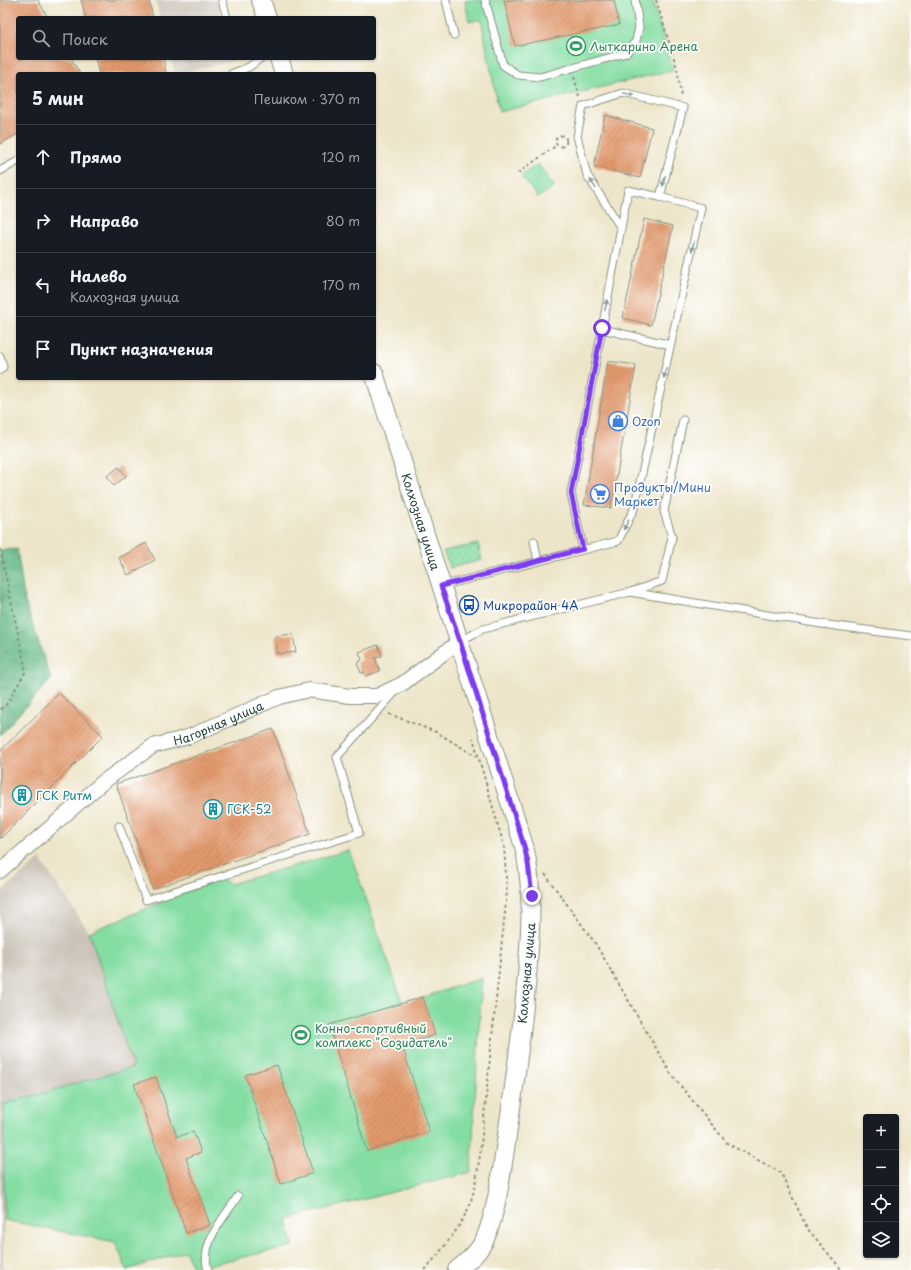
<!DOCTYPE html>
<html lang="ru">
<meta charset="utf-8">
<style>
:root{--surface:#171b24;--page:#20242c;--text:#f1f3f6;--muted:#9ea1a6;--line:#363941}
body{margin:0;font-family:"Playpen Sans",sans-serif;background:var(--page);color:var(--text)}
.controls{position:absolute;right:12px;bottom:12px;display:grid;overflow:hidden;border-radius:4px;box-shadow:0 1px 3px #0004}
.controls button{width:36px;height:36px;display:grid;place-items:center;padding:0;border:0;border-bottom:1px solid var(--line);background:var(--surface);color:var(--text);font:20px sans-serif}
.stop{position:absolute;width:12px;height:12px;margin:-9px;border:3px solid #7c3aed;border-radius:50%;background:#fff}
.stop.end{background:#7c3aed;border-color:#fff;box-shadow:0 1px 4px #0008}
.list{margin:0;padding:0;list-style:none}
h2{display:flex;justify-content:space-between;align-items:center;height:52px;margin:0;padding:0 16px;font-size:17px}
h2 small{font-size:13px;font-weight:400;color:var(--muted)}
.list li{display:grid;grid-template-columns:26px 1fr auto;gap:12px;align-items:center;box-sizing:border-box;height:64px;padding:0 16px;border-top:1px solid var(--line)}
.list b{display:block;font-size:15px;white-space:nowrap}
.list p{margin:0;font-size:13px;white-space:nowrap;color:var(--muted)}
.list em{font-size:13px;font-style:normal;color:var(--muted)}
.icon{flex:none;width:22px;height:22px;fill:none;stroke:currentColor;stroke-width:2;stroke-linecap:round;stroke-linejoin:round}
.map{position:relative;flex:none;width:911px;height:1270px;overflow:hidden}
.search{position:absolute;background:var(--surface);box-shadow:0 1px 3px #0004;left:16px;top:16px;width:360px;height:44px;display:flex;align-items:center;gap:10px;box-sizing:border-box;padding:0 14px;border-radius:4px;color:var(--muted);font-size:15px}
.panel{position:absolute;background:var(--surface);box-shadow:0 1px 3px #0004;left:16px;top:72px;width:360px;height:308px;border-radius:4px}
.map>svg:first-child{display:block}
.industrial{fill:#cbc3b8}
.grass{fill:url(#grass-dots);stroke:#528d6c}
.forest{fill:url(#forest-crowns);stroke:#457c5e}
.pitch{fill:#84dda3;stroke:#528d6c}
.building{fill:url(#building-hatch)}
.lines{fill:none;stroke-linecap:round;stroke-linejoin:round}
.service-casing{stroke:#86917e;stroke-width:9}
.minor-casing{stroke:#86917e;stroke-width:16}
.tertiary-casing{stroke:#86917e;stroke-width:20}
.path{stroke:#86917e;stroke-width:2;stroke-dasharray:3 3;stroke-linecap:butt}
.service{stroke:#fff;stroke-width:7}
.minor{stroke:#fff;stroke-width:14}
.tertiary{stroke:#fff;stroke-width:18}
.oneway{fill:#8f9e9a}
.route{stroke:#7c3aed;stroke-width:5}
.labels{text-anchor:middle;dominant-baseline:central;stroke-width:3.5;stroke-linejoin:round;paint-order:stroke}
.leisure-label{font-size:12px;fill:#27864d;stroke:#fff;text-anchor:start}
.shop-label{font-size:12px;fill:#366cbe;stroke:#fff;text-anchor:start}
.street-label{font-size:12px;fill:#1f3d34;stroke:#fff}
.transit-label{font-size:12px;fill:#164399;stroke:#fff;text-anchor:start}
.culture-label{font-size:12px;fill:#0d838f;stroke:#fff;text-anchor:start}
</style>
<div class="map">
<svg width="911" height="1270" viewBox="0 0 911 1270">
<defs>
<pattern id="grass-dots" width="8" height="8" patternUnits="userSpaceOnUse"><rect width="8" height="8" fill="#84dda3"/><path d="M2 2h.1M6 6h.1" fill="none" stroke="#6bb486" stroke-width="1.8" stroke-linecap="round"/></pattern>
<pattern id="forest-crowns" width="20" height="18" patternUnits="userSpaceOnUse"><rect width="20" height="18" fill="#6bbc89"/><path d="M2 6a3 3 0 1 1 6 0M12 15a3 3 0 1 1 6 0" fill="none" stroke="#579a71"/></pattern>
<pattern id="building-hatch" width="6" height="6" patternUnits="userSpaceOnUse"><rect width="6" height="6" fill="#e3996c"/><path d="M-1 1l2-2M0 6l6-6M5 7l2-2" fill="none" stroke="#b77e5a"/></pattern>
</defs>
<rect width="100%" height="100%" fill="#fff"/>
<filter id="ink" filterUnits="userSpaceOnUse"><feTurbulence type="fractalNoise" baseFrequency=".025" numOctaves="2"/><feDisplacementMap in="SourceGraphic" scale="8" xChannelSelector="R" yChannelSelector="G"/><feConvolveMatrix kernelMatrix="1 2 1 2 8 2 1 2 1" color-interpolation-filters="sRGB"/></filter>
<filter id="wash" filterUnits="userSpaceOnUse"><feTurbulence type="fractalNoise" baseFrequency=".012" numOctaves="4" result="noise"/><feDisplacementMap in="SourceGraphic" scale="16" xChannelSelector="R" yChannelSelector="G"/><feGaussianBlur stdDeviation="0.9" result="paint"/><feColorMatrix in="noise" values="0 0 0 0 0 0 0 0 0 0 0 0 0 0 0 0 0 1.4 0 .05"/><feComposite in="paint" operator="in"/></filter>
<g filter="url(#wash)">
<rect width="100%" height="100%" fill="#ede5c9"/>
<g class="industrial">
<polygon points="156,0 217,0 221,18 160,18"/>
<polygon points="171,58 232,58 232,61 175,74"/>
<polygon points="40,859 89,932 133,1067 4,1104 4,1220 3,1270 0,1270 0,893"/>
</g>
<polygon class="grass" points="478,544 482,560 450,568 443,551"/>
<polygon class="forest" points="17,549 25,602 51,679 0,735 0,550"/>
<g class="pitch">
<polygon points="465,0 652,0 673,70 499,112 481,19 469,22"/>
<polygon points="538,164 554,186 538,198 521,176"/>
<polygon points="349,850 403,1004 482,978 471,1172 287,1219 293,1246 194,1268 185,1251 127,1270 115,1242 4,1220 4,1104 133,1067 89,932 221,878 230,884"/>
</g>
<g id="blocks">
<g class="building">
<polygon points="0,0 38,0 48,18 18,18 18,58 71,58 80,74 18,74 18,134 0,144"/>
<polygon points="81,0 149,0 153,18 86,18"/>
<polygon points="504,0 614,0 619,25 515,46"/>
<polygon points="95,58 163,58 166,74 99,74"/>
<polygon points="605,115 652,128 640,178 594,166"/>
<polygon points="644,219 673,226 651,325 623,318"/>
<polygon points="608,361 636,365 611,508 584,505"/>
<polygon points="119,467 126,476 114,486 107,476"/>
<polygon points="146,543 155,560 128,575 119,558"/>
<polygon points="293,634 296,652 277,654 275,636"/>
<polygon points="378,645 382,656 375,658 380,671 366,676 364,672 361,673 357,663 362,660 359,652"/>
<polygon points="59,693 103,736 0,839 0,751"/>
<polygon points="273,729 310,834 153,889 116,784"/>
<polygon points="423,997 435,1035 402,1045 429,1132 367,1151 329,1025"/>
<polygon points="277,1065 313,1173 281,1184 245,1075"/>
<polygon points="156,1077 177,1137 193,1131 201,1152 186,1158 210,1225 186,1233 134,1084"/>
</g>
</g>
</g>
<g filter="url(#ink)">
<use href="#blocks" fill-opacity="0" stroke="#86917e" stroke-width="1"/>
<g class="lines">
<defs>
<g id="service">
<polyline points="222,0 227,18"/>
<polyline points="446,0 454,35"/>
<polyline points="485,0 503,65 518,75 540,77 626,53 636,41 639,27 635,0"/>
<polyline points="231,74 249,67 261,58"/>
<polyline points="0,171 18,161"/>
<polyline points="621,228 628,190 660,197"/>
<polyline points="602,329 671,345"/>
<polyline points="0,356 3,367 0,370"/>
<polyline points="534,541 538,561"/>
<polyline points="441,586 618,541 634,509 701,208 660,197 683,108 623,93 583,106 577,136 587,175 621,228 571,493 583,549"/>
<polyline points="631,592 662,581 672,537 664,511 683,420"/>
<polyline points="460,641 483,629 630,592 821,624 911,636"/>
<polyline points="119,826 146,900 359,833 337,757 397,690"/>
<path d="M208 1270C199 1243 225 1217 238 1196"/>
</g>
<g id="minor">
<path id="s1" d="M0 871 103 782 153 746 188 737 279 697 309 690 350 696H377L402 684 460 641"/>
</g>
<g id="tertiary">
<polyline points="261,0 267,18"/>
<polyline points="279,58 284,74"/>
<path id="s2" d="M374 373 524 846C533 885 531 923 528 963 524 1019 516 1074 508 1129 503 1161 498 1209 485 1239 479 1252 468 1261 457 1270"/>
</g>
</defs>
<use href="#service" class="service-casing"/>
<use href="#minor" class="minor-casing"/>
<use href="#tertiary" class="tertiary-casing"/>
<g class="path">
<polyline points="656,0 677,68 681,97"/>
<polyline points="574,77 580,97"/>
<circle cx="561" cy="141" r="5.5"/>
<polyline points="518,173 557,145"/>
<polyline points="0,549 26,671 6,705 0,710"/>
<polyline points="389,714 436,732 476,756"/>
<polyline points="545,874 595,943 671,1074 727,1143 781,1173 807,1228 842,1270"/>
<path d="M425 1270C440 1252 458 1231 468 1209 475 1192 477 1173 480 1155L507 892 504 846 473 738"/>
</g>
<use href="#service" class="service"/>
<use href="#minor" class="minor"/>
<use href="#tertiary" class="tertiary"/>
</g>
<defs><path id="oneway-solid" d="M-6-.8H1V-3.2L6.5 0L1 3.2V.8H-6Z"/></defs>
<g class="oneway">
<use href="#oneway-solid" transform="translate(629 95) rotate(12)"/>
<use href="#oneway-solid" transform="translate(664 181) rotate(104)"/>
<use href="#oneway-solid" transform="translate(593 184) rotate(-122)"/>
<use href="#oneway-solid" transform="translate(693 246) rotate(103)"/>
<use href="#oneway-solid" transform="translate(606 305) rotate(-79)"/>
<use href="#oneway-solid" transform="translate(665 373) rotate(103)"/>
<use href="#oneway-solid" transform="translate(626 525) rotate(118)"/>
</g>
</g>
<g class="lines" filter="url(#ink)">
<polyline class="route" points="532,896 528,863 524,846 460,641 441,586 583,549 571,493 602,328"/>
</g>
<defs>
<symbol id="stadium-ring" viewBox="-11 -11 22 22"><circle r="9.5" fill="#fff" stroke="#2e9e5b" stroke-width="1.5"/><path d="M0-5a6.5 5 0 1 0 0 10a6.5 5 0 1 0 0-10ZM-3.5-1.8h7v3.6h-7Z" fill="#2e9e5b"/></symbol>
<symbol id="shop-ring" viewBox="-11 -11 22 22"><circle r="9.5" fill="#fff" stroke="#3f7fe0" stroke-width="1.5"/><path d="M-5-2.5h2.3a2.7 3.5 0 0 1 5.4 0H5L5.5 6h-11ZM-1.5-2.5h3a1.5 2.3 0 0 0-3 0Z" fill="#3f7fe0"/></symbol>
<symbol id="supermarket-ring" viewBox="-11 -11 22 22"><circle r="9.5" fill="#fff" stroke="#3f7fe0" stroke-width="1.5"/><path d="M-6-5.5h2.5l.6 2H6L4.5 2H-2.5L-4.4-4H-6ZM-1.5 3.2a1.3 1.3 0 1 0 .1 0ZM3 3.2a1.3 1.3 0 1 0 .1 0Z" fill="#3f7fe0"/></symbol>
<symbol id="bus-ring" viewBox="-11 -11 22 22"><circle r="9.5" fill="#fff" stroke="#1a4fb4" stroke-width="1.5"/><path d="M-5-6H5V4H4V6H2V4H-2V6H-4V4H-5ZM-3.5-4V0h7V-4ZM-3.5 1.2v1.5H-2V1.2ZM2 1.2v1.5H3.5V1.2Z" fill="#1a4fb4"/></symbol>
<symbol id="building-ring" viewBox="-11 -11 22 22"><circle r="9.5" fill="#fff" stroke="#0f9aa8" stroke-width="1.5"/><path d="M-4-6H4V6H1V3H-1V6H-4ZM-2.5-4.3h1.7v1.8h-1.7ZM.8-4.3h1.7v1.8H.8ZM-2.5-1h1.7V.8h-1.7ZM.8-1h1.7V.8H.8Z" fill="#0f9aa8"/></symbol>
</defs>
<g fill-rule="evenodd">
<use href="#stadium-ring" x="565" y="35" width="22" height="22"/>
<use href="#shop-ring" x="607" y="410" width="22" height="22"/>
<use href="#supermarket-ring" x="589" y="483" width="22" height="22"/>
<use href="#bus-ring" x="458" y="594" width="22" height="22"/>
<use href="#building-ring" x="11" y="784" width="22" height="22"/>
<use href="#building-ring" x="202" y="798" width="22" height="22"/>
<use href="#stadium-ring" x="290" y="1024" width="22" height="22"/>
</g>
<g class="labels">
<g class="leisure-label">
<text x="590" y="46">Лыткарино Арена</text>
<text x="315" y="1028">Конно-спортивный<tspan x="315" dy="14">комплекс "Созидатель"</tspan></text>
</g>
<g class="shop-label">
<text x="632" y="421">Ozon</text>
<text x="614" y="487">Продукты/Мини<tspan x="614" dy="14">Маркет</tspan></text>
</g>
<g class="street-label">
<text stroke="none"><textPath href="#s2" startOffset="156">Колхозная улица</textPath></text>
<text stroke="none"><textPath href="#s1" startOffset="267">Нагорная улица</textPath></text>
<text transform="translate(526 973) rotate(-85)">Колхозная улица</text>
</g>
<g class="transit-label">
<text x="483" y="605">Микрорайон 4А</text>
</g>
<g class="culture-label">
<text x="36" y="795">ГСК Ритм</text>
<text x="227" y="809">ГСК-52</text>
</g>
</g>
</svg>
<div class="controls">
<button>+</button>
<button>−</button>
<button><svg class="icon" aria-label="locate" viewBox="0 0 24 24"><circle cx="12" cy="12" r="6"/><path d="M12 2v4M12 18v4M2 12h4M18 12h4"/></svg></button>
<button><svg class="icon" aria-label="layers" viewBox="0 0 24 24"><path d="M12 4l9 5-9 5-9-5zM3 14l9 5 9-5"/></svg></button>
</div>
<div class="stop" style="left:602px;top:328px"></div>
<div class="stop end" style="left:532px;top:896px"></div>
<div class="search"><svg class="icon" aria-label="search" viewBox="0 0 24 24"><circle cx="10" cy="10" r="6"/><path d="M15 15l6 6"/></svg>Поиск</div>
<section class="panel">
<h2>5 мин<small>Пешком · 370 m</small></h2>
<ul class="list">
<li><svg class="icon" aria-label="ahead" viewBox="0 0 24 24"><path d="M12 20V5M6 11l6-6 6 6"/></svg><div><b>Прямо</b></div><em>120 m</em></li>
<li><svg class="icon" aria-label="right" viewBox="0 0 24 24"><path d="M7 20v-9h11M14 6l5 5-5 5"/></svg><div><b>Направо</b></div><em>80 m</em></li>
<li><svg class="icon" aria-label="left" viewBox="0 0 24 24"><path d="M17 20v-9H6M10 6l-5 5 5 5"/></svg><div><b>Налево</b><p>Колхозная улица</p></div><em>170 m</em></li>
<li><svg class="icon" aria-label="arrive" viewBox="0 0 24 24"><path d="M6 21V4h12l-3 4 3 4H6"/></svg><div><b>Пункт назначения</b></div></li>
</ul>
</section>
</div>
